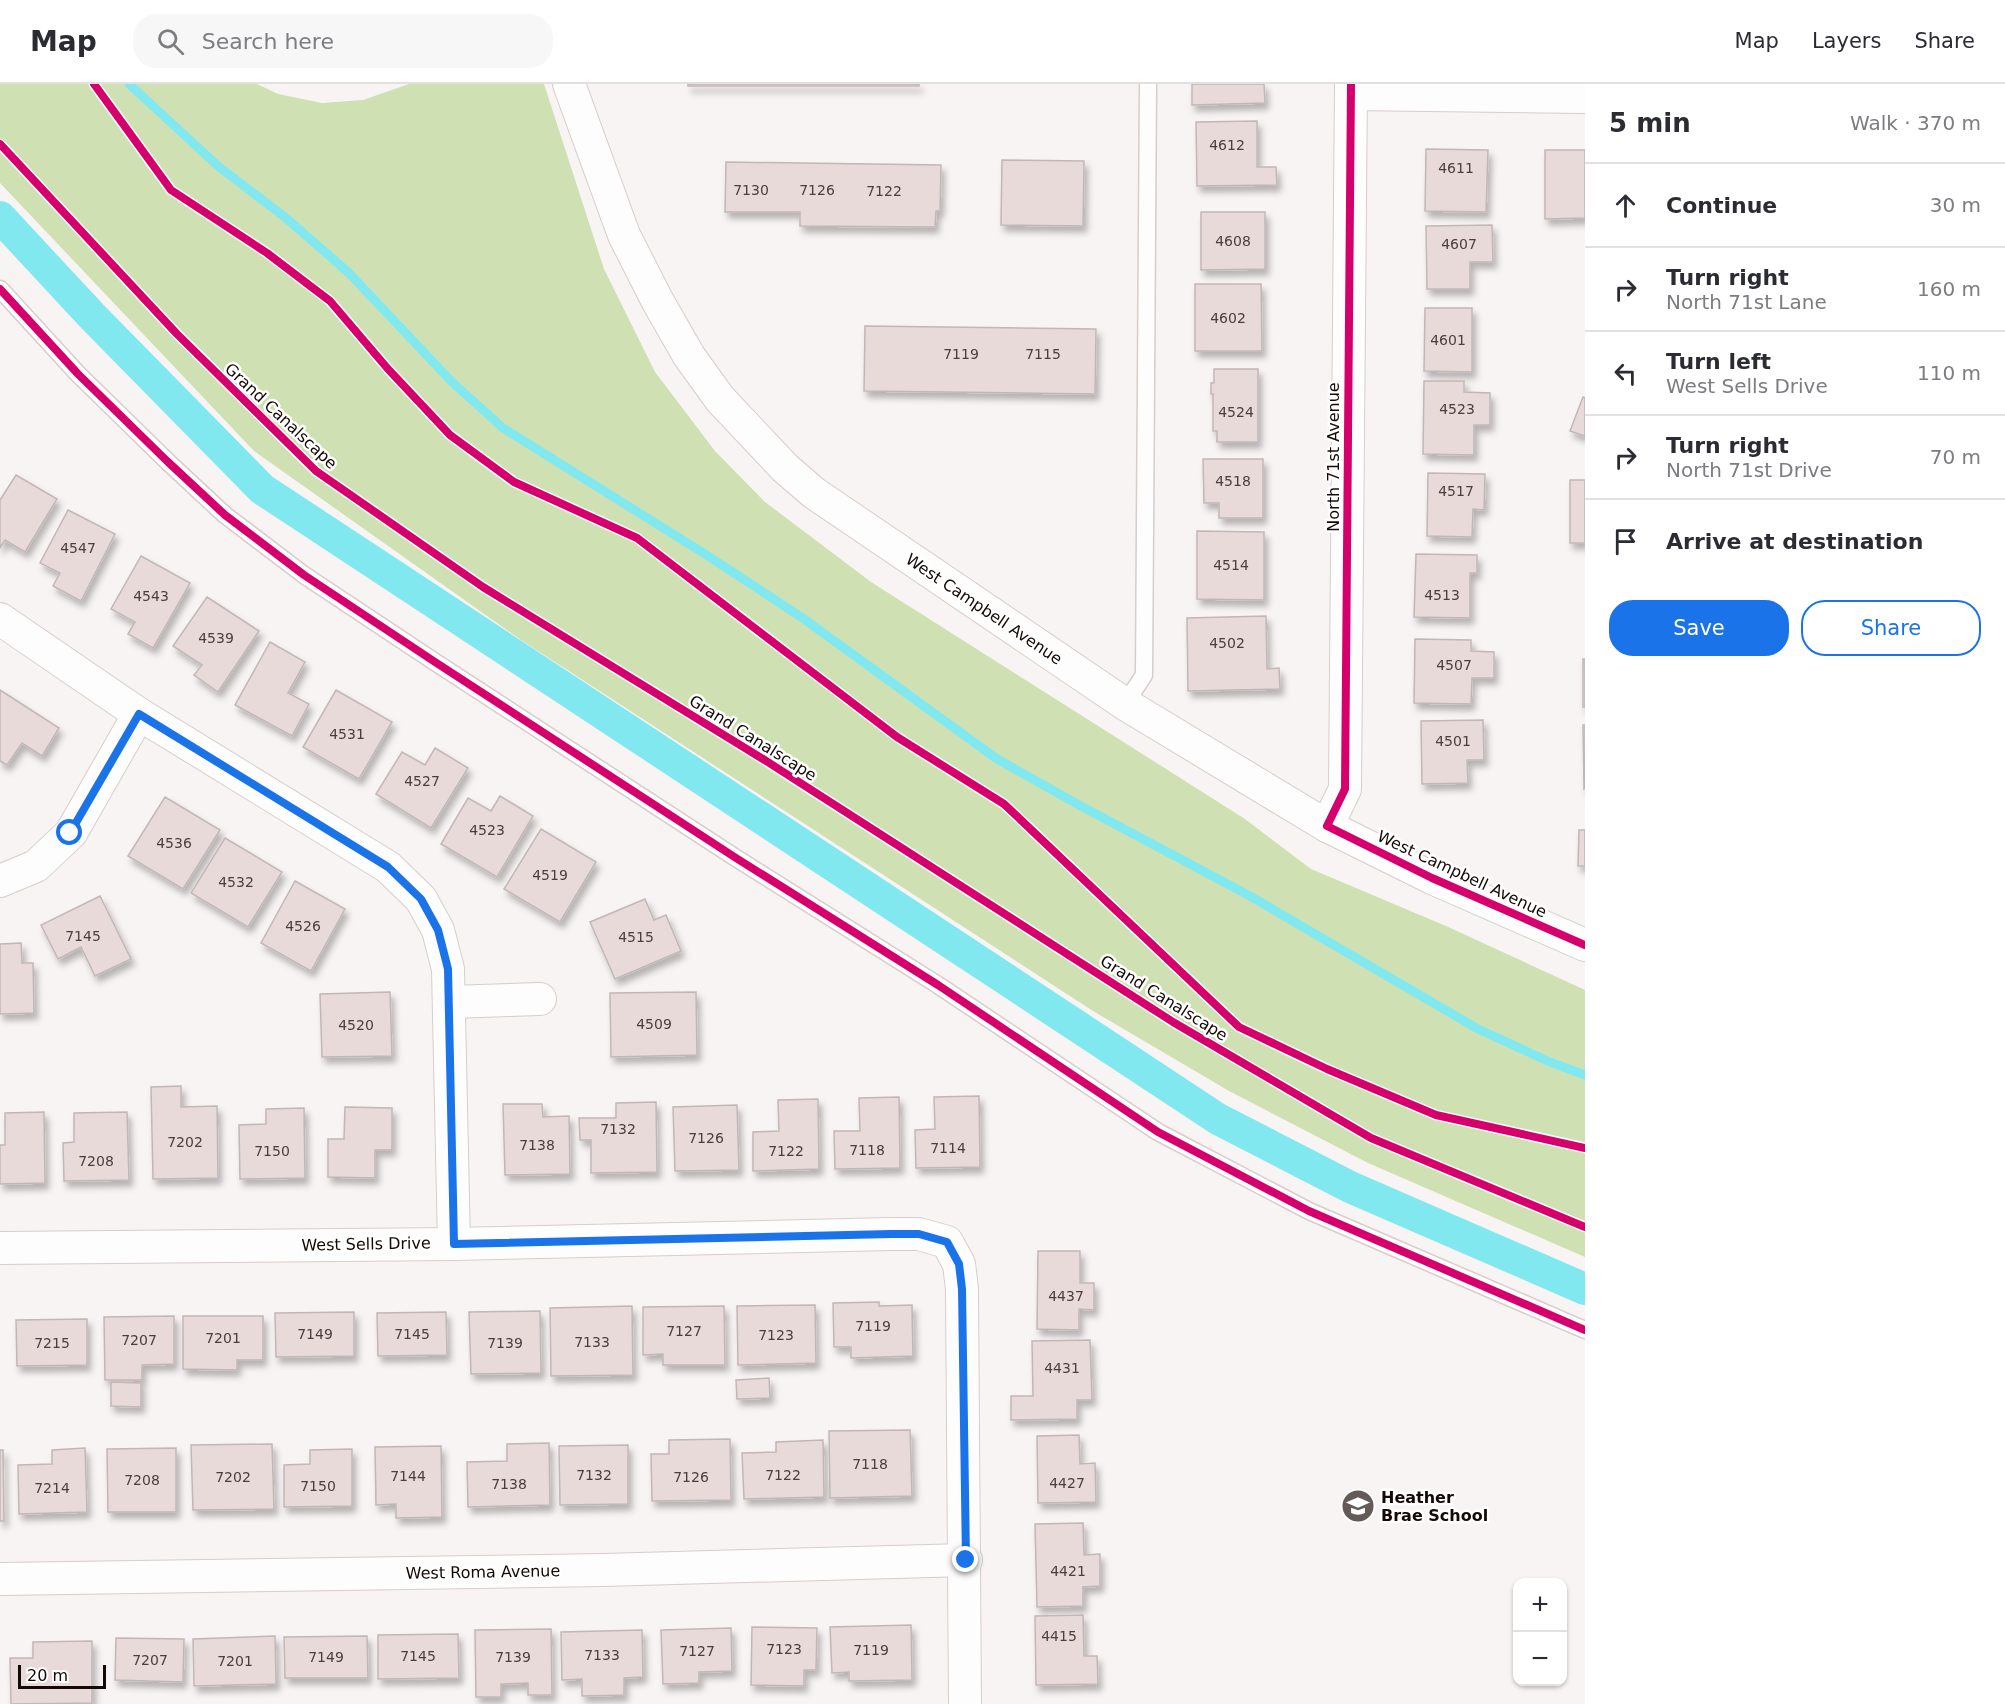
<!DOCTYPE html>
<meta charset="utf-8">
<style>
:root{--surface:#fff;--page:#f7f7f7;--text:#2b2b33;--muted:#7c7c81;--line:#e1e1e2;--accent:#1a73e8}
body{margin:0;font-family:"DejaVu Sans",sans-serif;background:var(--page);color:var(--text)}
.controls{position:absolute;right:18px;bottom:18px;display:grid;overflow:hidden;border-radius:12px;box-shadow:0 2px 4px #0004}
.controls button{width:54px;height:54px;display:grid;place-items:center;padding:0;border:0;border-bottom:2px solid var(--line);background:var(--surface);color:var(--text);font:30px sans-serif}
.scale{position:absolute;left:18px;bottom:15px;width:88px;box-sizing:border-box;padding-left:6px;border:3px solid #150905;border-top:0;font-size:16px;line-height:21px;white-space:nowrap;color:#150905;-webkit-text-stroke:4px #fff;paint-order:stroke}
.stop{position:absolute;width:18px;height:18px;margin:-14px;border:4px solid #1a73e8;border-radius:50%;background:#fff}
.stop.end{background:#1a73e8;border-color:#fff;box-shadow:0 2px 6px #0008}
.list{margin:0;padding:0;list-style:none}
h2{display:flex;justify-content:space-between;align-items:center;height:78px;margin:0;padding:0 24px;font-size:26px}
h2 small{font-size:20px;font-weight:400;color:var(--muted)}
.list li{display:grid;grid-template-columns:39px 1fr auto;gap:18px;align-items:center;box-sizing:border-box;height:84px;padding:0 24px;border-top:2px solid var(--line)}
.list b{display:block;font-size:22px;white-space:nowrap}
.list p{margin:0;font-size:20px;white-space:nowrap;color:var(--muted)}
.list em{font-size:20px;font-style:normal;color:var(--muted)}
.actions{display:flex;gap:12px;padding:18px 24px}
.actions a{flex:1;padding:14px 0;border:2px solid var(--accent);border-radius:24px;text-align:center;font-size:21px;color:var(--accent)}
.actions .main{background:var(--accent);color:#fff}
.icon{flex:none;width:33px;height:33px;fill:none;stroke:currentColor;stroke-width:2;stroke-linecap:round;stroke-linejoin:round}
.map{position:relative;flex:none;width:1585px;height:1620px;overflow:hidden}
header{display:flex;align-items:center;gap:36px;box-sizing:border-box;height:84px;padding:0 30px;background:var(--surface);border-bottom:2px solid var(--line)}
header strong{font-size:28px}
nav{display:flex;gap:33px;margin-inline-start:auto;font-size:21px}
.search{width:420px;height:54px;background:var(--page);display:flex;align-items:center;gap:15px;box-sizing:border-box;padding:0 21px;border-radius:24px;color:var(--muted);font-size:22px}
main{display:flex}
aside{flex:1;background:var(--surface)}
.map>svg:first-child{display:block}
.green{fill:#cfe0b3}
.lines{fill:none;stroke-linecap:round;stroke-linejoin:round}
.stream{stroke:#82e8f0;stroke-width:9}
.canal{stroke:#82e8f0;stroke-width:32}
.building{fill:#e8dad8;stroke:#c1b8b6;stroke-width:1.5;filter:url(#shadow)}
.service-casing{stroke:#d7cdc9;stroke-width:19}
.minor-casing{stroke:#d7cdc9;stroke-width:34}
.service{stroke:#fefdfd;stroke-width:16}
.minor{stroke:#fefdfd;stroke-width:32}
.cycleway-casing{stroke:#fff;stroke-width:11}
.cycleway{stroke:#d6006c;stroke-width:8}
.route{stroke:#1a73e8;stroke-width:8}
.labels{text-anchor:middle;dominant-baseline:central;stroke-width:5;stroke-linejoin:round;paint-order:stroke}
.number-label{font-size:14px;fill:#4a3d3a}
.street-label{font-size:16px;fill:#150905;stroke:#fff}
.poi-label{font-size:16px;font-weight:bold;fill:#150905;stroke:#fff;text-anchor:start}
</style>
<header>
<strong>Map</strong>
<div class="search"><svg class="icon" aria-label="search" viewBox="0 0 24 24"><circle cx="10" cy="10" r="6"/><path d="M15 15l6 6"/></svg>Search here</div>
<nav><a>Map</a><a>Layers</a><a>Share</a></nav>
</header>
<main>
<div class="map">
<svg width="1585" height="1620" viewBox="0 0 1585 1620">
<defs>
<filter id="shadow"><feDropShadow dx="3.5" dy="6" stdDeviation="3" flood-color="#0004"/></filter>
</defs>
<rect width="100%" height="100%" fill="#f8f4f3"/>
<polygon class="green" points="0,0 257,0 278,10 322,19 363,16 409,0 544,0 604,185 655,288 715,367 765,418 871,498 1245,735 1311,785 1446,842 1585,906 1585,1173 1368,1079 1229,1007 1093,927 521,556 254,367 0,99"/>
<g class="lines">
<polyline class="stream" points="129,0 218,82 286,134 349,189 451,297 503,344 705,470 804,535 997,675 1079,721 1250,812 1478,945 1550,978 1585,991"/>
<polyline class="canal" points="0,133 92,232 262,405 1218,1035 1350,1103 1585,1205"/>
</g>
<g class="building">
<rect x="688" y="0" width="231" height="2"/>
<polygon points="1192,0 1264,0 1265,19 1192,21"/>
<polygon points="1257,37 1257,83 1276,83 1277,101 1197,102 1196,38"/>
<polygon points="1426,65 1488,66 1486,128 1425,127"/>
<polygon points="1545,66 1585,66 1585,134 1545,135"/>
<polygon points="1002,76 1084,77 1083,142 1001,141"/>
<polygon points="726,78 941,81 940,127 936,127 935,143 800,142 800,128 725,128"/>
<polygon points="1201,128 1265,128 1265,185 1201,186"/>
<polygon points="1492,141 1493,178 1470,178 1470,205 1427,205 1426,142"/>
<polygon points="1195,200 1261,200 1262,267 1195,267"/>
<polygon points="1425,224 1472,224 1472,288 1424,287"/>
<polygon points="865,242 1096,245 1095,310 864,307"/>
<polygon points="1214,285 1258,285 1258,358 1217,358 1217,347 1213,347 1213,310 1211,310 1211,299 1214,299"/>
<polygon points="1424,297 1464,297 1464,308 1490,309 1490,341 1474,341 1474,371 1423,370"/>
<polygon points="1583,313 1585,314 1585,352 1570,347"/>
<polygon points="1203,375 1263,375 1263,434 1219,434 1219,419 1204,419"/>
<polygon points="1428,389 1485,390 1484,426 1473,425 1472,453 1427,452"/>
<polygon points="16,391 57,415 25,468 5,456 0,464 0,416"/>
<rect x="1570" y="396" width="15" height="63"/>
<polygon points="68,426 115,450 81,517 53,502 60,489 40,479"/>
<polygon points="1197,447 1264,448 1264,516 1197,515"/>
<polygon points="1416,470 1477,471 1477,489 1470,489 1470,534 1414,533"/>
<polygon points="141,472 190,499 153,564 128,550 135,538 111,525"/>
<polygon points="207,513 259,547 218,608 194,591 202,581 173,562"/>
<polygon points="1266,532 1267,585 1279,584 1280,605 1188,607 1187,534"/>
<polygon points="1415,555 1471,556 1471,567 1494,568 1494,594 1472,594 1471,620 1414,619"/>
<polygon points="270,558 305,578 288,609 309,620 292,652 235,621"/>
<rect x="1583" y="575" width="2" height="48"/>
<polygon points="0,606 59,644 42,672 22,659 7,681 0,677"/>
<polygon points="336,606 392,638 359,695 303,663"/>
<polygon points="1483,636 1484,676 1467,676 1468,699 1422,700 1421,637"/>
<polygon points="1583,641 1585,641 1585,704 1584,705"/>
<polygon points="435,664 468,684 431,744 376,710 402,668 425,681"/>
<polygon points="500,712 533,732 497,793 441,760 468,714 491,727"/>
<polygon points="165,713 220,746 183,805 128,772"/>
<polygon points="541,745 596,778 560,838 504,805"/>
<polygon points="1579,746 1585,746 1585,782 1578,782"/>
<polygon points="225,754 282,788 248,843 191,809"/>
<polygon points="295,797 345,825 311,887 261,859"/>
<polygon points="100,812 131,875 95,892 81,863 58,875 41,841"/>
<polygon points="645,815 654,836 666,831 681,867 615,895 590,838"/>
<polygon points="21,859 22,879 33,879 34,929 0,930 0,860"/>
<polygon points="390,908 392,972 322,973 320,910"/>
<polygon points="696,908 697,971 611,973 610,909"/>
<polygon points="181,1002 181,1023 217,1022 218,1094 153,1095 151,1003"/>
<polygon points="979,1012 980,1083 916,1084 915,1046 935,1045 934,1013"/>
<polygon points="899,1013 900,1084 835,1085 834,1047 860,1047 859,1014"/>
<polygon points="818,1015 819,1085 753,1087 753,1048 779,1047 778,1016"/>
<polygon points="656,1018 657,1088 591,1089 591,1056 580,1056 579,1034 616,1034 616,1019"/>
<polygon points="503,1020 542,1020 543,1033 569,1032 570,1090 505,1091"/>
<polygon points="737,1021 739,1086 675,1087 673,1023"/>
<polygon points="345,1023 392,1024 392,1066 375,1066 375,1094 328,1093 328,1055 344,1055"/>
<polygon points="304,1024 305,1094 240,1095 239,1041 266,1040 266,1025"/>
<polygon points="44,1028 45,1099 0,1100 0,1061 5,1061 5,1029"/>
<polygon points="127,1028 129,1096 64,1097 63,1059 74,1058 74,1029"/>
<polygon points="1038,1167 1080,1167 1080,1199 1094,1199 1094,1226 1079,1225 1079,1246 1037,1245"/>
<polygon points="879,1218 879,1222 912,1221 913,1272 851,1274 851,1263 834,1263 833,1219"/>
<polygon points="815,1221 816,1279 738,1281 737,1222"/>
<polygon points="632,1222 633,1291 551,1292 550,1224"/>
<polygon points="724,1222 725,1281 663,1281 663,1270 643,1271 643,1223"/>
<polygon points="540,1227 541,1289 471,1290 469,1228"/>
<polygon points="354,1228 354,1272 276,1273 275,1229"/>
<polygon points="446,1228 447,1271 378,1272 377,1229"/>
<polygon points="174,1232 174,1280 142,1281 142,1296 105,1296 104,1233"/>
<polygon points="183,1232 263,1232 263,1276 237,1276 237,1286 183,1285"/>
<polygon points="87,1235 87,1281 17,1282 16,1236"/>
<polygon points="1090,1256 1092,1316 1077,1316 1077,1335 1011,1336 1011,1312 1033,1312 1032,1257"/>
<polygon points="769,1294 770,1314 737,1315 736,1296"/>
<polygon points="111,1298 141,1299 141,1323 111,1322"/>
<polygon points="910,1346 912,1412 830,1414 829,1347"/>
<polygon points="1079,1351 1080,1380 1095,1379 1096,1418 1038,1419 1037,1352"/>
<polygon points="730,1355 731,1416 652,1417 651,1370 669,1370 669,1356"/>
<polygon points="823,1356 824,1413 744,1415 742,1369 776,1368 776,1358"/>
<polygon points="549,1359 550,1421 468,1423 467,1378 507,1377 507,1360"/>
<polygon points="272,1360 274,1425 193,1426 191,1361"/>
<polygon points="628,1361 628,1420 560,1421 559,1362"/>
<polygon points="441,1362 442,1433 396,1434 396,1420 376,1421 375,1363"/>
<polygon points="85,1364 87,1428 19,1430 18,1381 52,1380 52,1366"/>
<polygon points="176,1364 176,1428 108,1428 107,1365"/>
<polygon points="352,1365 352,1422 284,1423 284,1381 310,1380 310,1366"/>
<polygon points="0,1366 3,1366 4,1437 0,1437"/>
<polygon points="1083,1439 1084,1471 1100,1470 1100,1502 1083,1503 1083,1522 1037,1523 1035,1440"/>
<polygon points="1083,1531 1084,1572 1097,1572 1098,1600 1036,1601 1035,1532"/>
<polygon points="911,1541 912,1596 849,1597 849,1588 832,1589 830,1543"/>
<polygon points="752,1543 817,1544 816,1586 804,1586 804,1602 751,1601"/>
<polygon points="731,1544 732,1587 699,1588 699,1599 663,1600 661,1546"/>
<polygon points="551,1545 552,1611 528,1611 528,1599 501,1600 501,1613 476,1613 475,1546"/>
<polygon points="642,1546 643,1593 624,1594 624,1611 582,1612 582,1595 562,1596 561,1548"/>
<polygon points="458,1550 459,1594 378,1595 378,1551"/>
<polygon points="275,1552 276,1600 194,1602 193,1555"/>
<polygon points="367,1552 368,1594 285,1594 284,1553"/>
<polygon points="116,1554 184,1555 183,1598 115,1596"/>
<polygon points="92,1557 92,1619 11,1620 10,1574 33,1574 33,1558"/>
</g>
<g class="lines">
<defs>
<g id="service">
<polyline points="0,205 78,290 168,378 225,431 304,491 435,578 736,774 938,901 1158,1048 1309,1127 1585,1246"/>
<polyline points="1125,620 1144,591 1148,0"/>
</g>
<g id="minor">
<polyline points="569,0 624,151 657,216 689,272 720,315 785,384 814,409 1125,620 1327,742 1432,794 1585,861"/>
<polyline points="1351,10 1585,13"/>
<polyline points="0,535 139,630 388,783 421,815 438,846 448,885 454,1160"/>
<polyline points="1327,742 1345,705 1351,0"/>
<polyline points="0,797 36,782 71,749 139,630"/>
<polyline points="451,918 540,915"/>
<polyline points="0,1164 454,1160 891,1150 919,1150 947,1158 959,1180 962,1205 965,1620"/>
<polyline points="0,1495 603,1486 966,1476"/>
</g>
</defs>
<use href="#service" class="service-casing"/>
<use href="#minor" class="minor-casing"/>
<use href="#service" class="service"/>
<use href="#minor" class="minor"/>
<defs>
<g id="cycleway">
<polyline points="94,0 171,106 267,169 330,217 388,285 450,351 514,398 637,454 897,653 1004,720 1239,943 1327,985 1436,1031 1585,1064"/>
<polyline points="1351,0 1345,705 1327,742 1432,794 1585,861"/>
<polyline points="0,60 177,250 316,387 483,503 763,675 1173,938 1371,1054 1585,1143"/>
<polyline points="0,205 78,290 168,378 225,431 304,491 435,578 736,774 938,901 1158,1048 1309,1127 1585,1246"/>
</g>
</defs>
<use href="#cycleway" class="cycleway-casing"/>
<use href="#cycleway" class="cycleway"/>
</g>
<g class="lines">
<polyline class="route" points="70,749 139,630 388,783 421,815 438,846 448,885 454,1160 891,1150 919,1150 947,1158 959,1180 962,1205 966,1476"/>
</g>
<defs>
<symbol id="school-disc" viewBox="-11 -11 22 22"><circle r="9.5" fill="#645b58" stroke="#fff"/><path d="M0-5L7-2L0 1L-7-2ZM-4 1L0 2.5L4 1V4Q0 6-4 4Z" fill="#fff"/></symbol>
</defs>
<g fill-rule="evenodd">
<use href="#school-disc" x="1339" y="1403" width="38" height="38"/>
</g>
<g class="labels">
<g class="number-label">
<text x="1227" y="61">4612</text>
<text x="1456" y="84">4611</text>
<text x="751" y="106">7130</text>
<text x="817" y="106">7126</text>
<text x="884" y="107">7122</text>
<text x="1233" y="157">4608</text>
<text x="1459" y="160">4607</text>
<text x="1228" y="234">4602</text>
<text x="1448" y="256">4601</text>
<text x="961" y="270">7119</text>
<text x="1043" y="270">7115</text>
<text x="1457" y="325">4523</text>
<text x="1236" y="328">4524</text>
<text x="1233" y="397">4518</text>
<text x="1456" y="407">4517</text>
<text x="78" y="464">4547</text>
<text x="1231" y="481">4514</text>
<text x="1442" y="511">4513</text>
<text x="151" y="512">4543</text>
<text x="216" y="554">4539</text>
<text x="1227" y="559">4502</text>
<text x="1454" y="581">4507</text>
<text x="347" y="650">4531</text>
<text x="1453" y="657">4501</text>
<text x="422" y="697">4527</text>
<text x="487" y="746">4523</text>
<text x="174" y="759">4536</text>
<text x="550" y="791">4519</text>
<text x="236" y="798">4532</text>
<text x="303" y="842">4526</text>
<text x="83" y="852">7145</text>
<text x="636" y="853">4515</text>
<text x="654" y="940">4509</text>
<text x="356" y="941">4520</text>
<text x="618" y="1045">7132</text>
<text x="706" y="1054">7126</text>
<text x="185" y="1058">7202</text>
<text x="537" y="1061">7138</text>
<text x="948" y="1064">7114</text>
<text x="867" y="1066">7118</text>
<text x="272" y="1067">7150</text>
<text x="786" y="1067">7122</text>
<text x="96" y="1077">7208</text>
<text x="1066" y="1212">4437</text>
<text x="873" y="1242">7119</text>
<text x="684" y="1247">7127</text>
<text x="315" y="1250">7149</text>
<text x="412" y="1250">7145</text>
<text x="776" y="1251">7123</text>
<text x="223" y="1254">7201</text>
<text x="139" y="1256">7207</text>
<text x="592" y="1258">7133</text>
<text x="52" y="1259">7215</text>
<text x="505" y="1259">7139</text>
<text x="1062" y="1284">4431</text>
<text x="870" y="1380">7118</text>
<text x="594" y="1391">7132</text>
<text x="783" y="1391">7122</text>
<text x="408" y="1392">7144</text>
<text x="233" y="1393">7202</text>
<text x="691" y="1393">7126</text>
<text x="142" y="1396">7208</text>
<text x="1067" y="1399">4427</text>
<text x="509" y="1400">7138</text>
<text x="318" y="1402">7150</text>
<text x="52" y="1404">7214</text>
<text x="1068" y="1487">4421</text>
<text x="1059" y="1552">4415</text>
<text x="784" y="1565">7123</text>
<text x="871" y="1566">7119</text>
<text x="697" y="1567">7127</text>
<text x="602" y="1571">7133</text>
<text x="418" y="1572">7145</text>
<text x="326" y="1573">7149</text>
<text x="513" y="1573">7139</text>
<text x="150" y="1576">7207</text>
<text x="235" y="1577">7201</text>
</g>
<g class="street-label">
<text transform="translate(281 332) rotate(43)">Grand Canalscape</text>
<text transform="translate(1333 373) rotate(-90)">North 71st Avenue</text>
<text transform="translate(984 525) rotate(34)">West Campbell Avenue</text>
<text transform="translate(753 654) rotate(32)">Grand Canalscape</text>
<text transform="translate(1462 790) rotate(25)">West Campbell Avenue</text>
<text transform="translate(1164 914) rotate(32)">Grand Canalscape</text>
<text transform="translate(366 1160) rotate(-1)">West Sells Drive</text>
<text transform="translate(483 1488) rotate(-1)">West Roma Avenue</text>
</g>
<g class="poi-label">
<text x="1381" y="1413">Heather<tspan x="1381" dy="18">Brae School</tspan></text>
</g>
</g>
</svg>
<div class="controls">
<button>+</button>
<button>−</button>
</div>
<div class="scale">20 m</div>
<div class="stop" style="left:70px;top:749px"></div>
<div class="stop end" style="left:966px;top:1476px"></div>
</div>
<aside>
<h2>5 min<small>Walk · 370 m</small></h2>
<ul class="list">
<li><svg class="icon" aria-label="ahead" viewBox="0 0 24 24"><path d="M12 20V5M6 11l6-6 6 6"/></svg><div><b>Continue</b></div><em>30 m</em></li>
<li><svg class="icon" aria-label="right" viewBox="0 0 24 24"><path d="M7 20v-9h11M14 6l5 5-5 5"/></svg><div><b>Turn right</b><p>North 71st Lane</p></div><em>160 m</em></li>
<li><svg class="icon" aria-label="left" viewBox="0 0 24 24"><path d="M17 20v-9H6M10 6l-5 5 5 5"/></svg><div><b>Turn left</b><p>West Sells Drive</p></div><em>110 m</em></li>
<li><svg class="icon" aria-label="right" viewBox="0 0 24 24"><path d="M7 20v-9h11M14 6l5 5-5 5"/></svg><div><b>Turn right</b><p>North 71st Drive</p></div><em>70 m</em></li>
<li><svg class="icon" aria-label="arrive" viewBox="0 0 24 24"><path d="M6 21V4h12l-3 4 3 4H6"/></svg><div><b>Arrive at destination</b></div></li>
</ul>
<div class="actions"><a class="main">Save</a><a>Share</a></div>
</aside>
</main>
